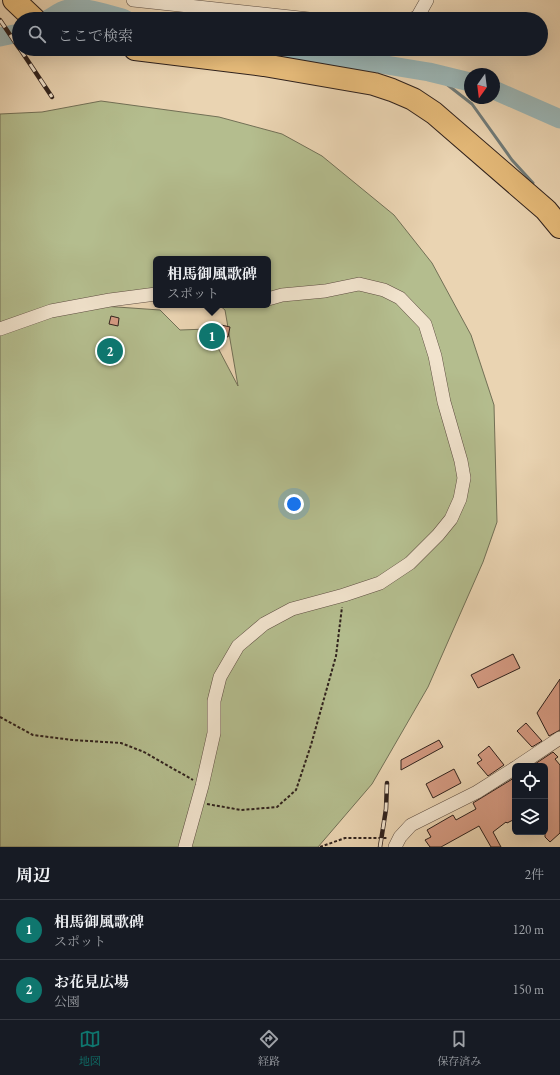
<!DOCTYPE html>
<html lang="ja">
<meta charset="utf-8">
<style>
:root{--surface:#171b24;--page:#242831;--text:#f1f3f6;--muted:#9ea1a6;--line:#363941;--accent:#0f766e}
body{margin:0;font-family:"EB Garamond","Noto Serif JP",serif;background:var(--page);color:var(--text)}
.controls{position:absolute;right:12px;bottom:12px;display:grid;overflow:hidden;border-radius:6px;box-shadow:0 4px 16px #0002}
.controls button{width:36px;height:36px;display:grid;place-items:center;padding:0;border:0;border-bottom:1px solid var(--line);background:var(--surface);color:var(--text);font:20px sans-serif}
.compass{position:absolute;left:464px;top:68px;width:36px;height:36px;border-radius:50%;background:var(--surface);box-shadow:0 4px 16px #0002;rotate:194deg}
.you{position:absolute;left:294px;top:504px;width:14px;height:14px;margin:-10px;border:3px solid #fff;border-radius:50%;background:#1a73e8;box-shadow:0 0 0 6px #1a73e833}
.badge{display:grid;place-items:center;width:26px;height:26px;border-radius:50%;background:var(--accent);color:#fff;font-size:13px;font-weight:700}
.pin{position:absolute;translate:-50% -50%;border:2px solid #fff;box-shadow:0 1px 4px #0006}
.popup{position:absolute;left:153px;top:256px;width:118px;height:52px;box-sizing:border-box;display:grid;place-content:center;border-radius:6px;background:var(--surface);filter:drop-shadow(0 1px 3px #0005);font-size:13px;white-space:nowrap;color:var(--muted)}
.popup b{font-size:15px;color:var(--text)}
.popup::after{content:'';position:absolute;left:50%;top:100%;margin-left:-8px;border:8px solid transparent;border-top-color:var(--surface)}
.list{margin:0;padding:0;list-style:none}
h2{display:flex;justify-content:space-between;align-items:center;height:52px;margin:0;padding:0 16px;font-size:17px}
h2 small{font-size:13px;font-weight:400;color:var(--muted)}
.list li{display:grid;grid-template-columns:26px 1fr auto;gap:12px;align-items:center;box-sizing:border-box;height:60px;padding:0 16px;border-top:1px solid var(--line)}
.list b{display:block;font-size:15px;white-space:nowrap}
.list p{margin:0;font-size:13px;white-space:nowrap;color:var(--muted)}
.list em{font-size:13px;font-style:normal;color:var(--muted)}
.icon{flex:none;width:22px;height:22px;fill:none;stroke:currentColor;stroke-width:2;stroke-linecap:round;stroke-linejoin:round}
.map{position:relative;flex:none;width:560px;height:847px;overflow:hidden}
.search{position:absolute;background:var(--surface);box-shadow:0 4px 16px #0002;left:12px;right:12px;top:12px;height:44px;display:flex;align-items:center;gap:10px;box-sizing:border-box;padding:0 14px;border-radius:22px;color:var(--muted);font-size:15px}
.sheet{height:172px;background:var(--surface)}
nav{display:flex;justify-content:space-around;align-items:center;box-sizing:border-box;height:56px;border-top:1px solid var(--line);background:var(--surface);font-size:11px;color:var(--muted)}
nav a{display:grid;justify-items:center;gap:2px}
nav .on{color:var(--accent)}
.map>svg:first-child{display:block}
.green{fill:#b4bd8e;stroke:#727056;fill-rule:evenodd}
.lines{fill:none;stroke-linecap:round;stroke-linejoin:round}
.stream{stroke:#707b79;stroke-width:3}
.river{stroke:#9bb6b6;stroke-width:19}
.building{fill:#d59b83;stroke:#30221d}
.street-casing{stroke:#5e4e42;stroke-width:14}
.highway-casing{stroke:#30221d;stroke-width:24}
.path{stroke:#30221d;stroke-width:2;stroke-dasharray:3 2;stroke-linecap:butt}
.street{stroke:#f1e3cd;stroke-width:13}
.highway{stroke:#e5ba79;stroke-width:22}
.rail-casing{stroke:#30221d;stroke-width:4.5}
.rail{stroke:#f1e3cd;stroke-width:3;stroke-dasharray:9;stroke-linecap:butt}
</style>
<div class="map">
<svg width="560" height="847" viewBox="0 0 560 847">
<rect width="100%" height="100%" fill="#ead4b2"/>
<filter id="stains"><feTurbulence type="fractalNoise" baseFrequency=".005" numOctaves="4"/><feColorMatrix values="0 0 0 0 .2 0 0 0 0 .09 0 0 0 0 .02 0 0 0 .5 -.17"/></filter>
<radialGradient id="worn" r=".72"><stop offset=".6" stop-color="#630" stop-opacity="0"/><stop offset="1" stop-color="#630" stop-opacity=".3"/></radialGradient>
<path class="green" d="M101 101 219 117 282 134 322 156 394 215 432 263 471 335 494 405 497 522 483 562 428 687 372 784 318 847H0V114L42 112ZM156 259H268V305H219L225 310 238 386 208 329 180 330 160 310 74 304 156 291Z"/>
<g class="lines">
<polyline class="stream" points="431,72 472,104 512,160 533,183"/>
<g class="river">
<path d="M48 19C54 16 61 10 68 9 85 6 108 14 125 19"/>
<polyline points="0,37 19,33"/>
<polyline points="289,49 429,72 470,82"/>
<polyline points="494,90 560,119"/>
</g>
</g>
<g class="building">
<polygon points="111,316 119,318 118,326 109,324"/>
<polygon points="217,324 230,327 228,337 214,334"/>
<polygon points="513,654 520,668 478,688 471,675"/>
<polygon points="560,679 560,730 549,736 537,713"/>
<polygon points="526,723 542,741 532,747 517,731"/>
<polygon points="439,740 443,747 401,770 401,760"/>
<polygon points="489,746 504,765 488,776 477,763 482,760 478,755"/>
<polygon points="553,752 558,757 555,759 560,765 560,833 550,842 545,837 545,766 532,766"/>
<polygon points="454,769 461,783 433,798 426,784"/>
<polygon points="514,778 515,819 507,823 506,822 493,832 501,847 491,847 479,826 441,847 430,847 425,840 431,837 427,830 453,815 456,820 476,809 473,803"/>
</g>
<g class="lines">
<defs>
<g id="street">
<polyline points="133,0 309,19"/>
<polyline points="413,19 418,16 427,0"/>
<polyline points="0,329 51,311 110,300 156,294"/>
<polyline points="518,766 560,738"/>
<polyline points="185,847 202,786 214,733 214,701 220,677 238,646 264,624 292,609 344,595 380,583 410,563 438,535 451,519 460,499 464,478 461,461 444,402 435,356 425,324 400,298 384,290 359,284 325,291 282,295 268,299"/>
<polyline points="395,847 400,837 411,825 477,792 515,768"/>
</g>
<g id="highway">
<polyline points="14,0 34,19"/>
<polyline points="135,49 264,65 374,84 392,90 413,99 434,113 546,210 560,227"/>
</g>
</defs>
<use href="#street" class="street-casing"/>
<use href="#highway" class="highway-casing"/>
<g class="path">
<polyline points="0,717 33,735 73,740 121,743 144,752 193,780"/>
<polyline points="207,804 241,810 277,807 296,790 311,745 336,656 342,607"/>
<polyline points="320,847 345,838 387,838"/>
</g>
<use href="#street" class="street"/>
<use href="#highway" class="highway"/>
<defs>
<g id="rail">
<polyline points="0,20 19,48"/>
<polyline points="20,49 52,97"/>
<polyline points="380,847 386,809 387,783"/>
</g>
</defs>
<use href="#rail" class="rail-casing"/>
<use href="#rail" class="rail"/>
</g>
<rect width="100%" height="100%" filter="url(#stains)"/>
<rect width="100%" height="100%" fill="url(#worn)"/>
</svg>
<div class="controls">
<button><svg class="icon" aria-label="locate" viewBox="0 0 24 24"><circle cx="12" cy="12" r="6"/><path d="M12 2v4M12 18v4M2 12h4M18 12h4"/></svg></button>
<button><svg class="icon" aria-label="layers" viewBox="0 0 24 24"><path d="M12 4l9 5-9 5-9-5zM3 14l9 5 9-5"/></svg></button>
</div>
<svg class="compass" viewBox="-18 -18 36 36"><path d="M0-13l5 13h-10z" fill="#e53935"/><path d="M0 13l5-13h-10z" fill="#9ea1a6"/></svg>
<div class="you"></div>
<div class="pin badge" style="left:212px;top:336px">1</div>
<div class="popup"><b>相馬御風歌碑</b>スポット</div>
<div class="pin badge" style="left:110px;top:351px">2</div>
<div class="search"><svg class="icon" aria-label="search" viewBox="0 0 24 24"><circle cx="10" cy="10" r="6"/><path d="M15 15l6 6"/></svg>ここで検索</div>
</div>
<section class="sheet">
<h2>周辺<small>2件</small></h2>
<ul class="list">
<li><span class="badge">1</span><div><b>相馬御風歌碑</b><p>スポット</p></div><em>120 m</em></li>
<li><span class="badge">2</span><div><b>お花見広場</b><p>公園</p></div><em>150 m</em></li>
</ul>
</section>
<nav>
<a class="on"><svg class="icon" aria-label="map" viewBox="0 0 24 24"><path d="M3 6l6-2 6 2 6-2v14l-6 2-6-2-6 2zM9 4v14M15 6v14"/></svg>地図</a>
<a><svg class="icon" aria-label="directions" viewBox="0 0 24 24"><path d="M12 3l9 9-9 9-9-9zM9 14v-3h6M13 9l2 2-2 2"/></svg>経路</a>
<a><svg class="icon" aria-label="saved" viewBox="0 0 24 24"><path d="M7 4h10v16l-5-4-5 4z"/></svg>保存済み</a>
</nav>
